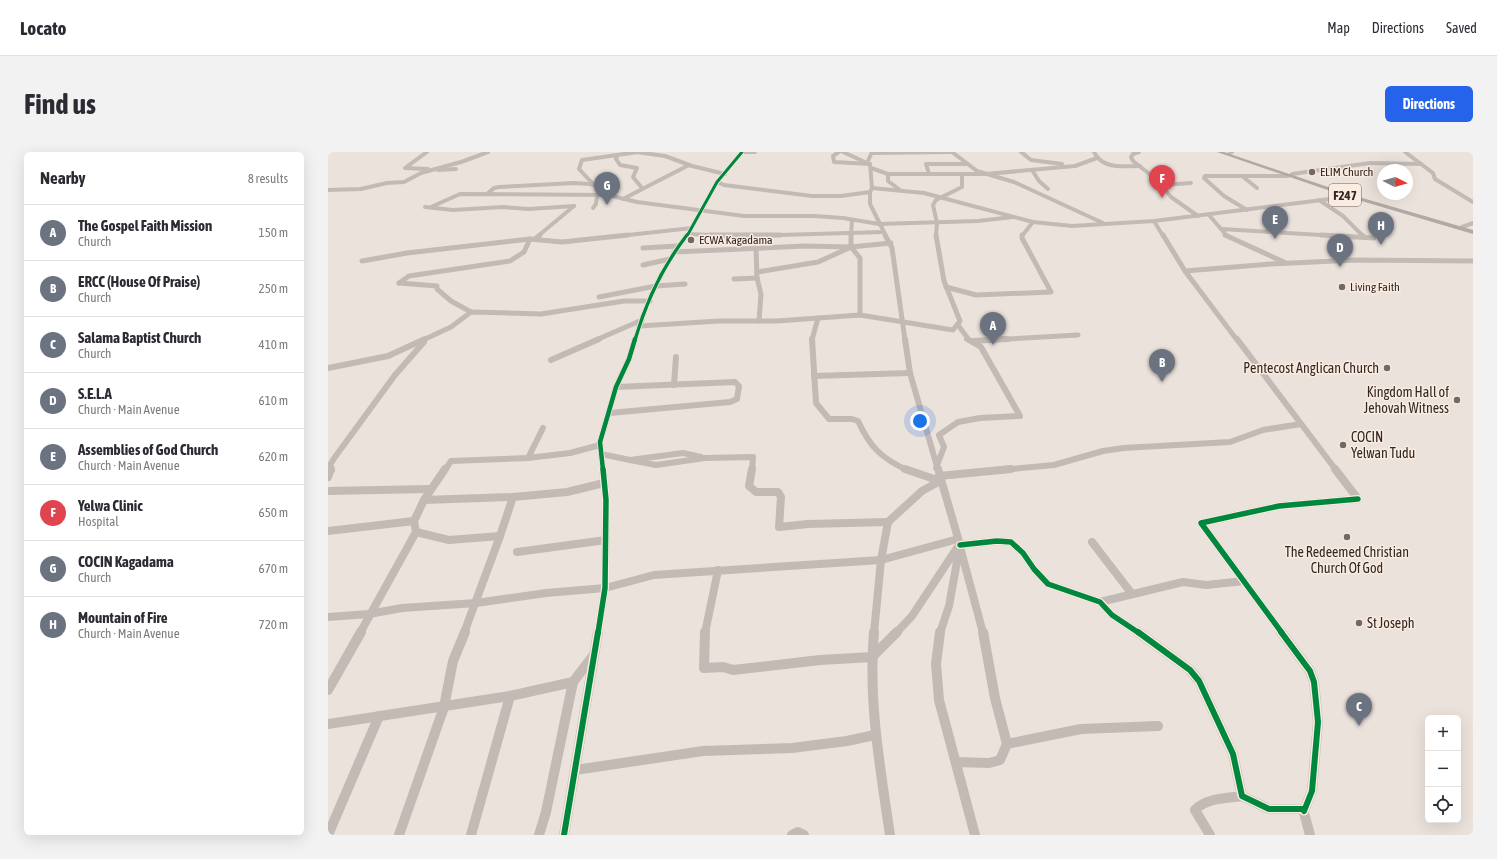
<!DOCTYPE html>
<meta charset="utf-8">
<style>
:root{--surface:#fff;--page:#f2f2f3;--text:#2b2b33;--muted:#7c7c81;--line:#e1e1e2;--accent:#2563eb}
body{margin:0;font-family:"Asap Condensed",sans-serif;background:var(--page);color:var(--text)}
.controls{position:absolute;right:12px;bottom:12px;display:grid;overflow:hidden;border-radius:6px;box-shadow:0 4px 16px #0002}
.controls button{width:36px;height:36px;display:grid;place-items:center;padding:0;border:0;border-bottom:1px solid var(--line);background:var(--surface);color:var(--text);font:20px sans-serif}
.compass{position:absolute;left:1049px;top:12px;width:36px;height:36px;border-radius:50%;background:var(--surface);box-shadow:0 4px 16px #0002;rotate:95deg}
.you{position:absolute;left:592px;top:269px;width:14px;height:14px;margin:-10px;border:3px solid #fff;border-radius:50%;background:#1a73e8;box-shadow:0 0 0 6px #1a73e833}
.badge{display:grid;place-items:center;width:26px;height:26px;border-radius:50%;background:var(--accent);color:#fff;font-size:13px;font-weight:700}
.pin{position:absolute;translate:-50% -33px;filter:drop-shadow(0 1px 2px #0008)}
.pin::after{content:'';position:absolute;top:21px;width:14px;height:12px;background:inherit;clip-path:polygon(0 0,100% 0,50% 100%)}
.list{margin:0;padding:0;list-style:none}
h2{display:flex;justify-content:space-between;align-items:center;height:52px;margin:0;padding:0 16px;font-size:17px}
h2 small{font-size:13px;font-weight:400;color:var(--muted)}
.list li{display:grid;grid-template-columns:26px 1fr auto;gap:12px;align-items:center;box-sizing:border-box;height:56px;padding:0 16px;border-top:1px solid var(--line)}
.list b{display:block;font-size:15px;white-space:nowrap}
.list p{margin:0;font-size:13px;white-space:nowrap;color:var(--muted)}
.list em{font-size:13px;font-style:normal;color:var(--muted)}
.icon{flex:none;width:22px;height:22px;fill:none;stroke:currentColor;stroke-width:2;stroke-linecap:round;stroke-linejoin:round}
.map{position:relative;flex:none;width:1145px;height:683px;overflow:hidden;border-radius:6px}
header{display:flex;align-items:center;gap:24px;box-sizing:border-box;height:56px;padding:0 20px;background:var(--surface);border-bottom:1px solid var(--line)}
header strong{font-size:19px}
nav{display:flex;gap:22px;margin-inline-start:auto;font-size:14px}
.intro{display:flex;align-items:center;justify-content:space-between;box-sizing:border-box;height:96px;padding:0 24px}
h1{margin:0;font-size:28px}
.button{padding:10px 18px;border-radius:6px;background:var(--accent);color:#fff;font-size:14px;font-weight:700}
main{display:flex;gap:24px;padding:0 24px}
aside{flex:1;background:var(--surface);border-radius:6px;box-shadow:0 4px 16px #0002}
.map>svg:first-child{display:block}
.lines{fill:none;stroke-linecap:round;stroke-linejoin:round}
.minor-far4{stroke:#c3bab5;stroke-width:4}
.minor-far3{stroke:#c3bab5;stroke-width:5}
.minor-far2{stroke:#c3bab5;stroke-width:6}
.minor-far1{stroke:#c3bab5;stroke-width:8}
.minor{stroke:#c3bab5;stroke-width:10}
.primary{fill:#b2a9a4;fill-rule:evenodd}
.cycleway-far4-casing{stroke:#faece0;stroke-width:4.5}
.cycleway-far3-casing{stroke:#faece0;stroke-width:5}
.cycleway-far2-casing{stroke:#faece0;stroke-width:6}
.cycleway-far1-casing{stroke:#faece0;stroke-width:8}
.cycleway-casing{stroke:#faece0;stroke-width:9}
.cycleway-far4{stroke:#00873e;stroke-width:3}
.cycleway-far3{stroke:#00873e;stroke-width:3.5}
.cycleway-far2{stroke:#00873e;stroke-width:4.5}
.cycleway-far1{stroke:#00873e;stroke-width:5.5}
.cycleway{stroke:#00873e;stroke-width:6}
.poi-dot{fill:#736864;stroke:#faece0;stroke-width:1.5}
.labels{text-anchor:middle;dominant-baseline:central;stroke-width:3;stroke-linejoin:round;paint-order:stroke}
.far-poi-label{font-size:12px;fill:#332724;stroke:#faece0;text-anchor:start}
.shield{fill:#faece0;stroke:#6f625c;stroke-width:1}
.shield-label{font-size:13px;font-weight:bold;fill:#332724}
.poi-label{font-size:14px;fill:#332724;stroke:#faece0;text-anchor:end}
</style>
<header>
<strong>Locato</strong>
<nav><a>Map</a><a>Directions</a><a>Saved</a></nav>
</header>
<div class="intro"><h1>Find us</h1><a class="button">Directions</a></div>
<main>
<aside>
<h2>Nearby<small>8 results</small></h2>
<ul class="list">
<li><span class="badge" style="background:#6b7280">A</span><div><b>The Gospel Faith Mission</b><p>Church</p></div><em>150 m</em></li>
<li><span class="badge" style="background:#6b7280">B</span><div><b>ERCC (House Of Praise)</b><p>Church</p></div><em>250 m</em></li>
<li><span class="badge" style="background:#6b7280">C</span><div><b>Salama Baptist Church</b><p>Church</p></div><em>410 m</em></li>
<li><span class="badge" style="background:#6b7280">D</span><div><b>S.E.L.A</b><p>Church · Main Avenue</p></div><em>610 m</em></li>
<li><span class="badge" style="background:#6b7280">E</span><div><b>Assemblies of God Church</b><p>Church · Main Avenue</p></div><em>620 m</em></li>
<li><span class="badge" style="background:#e0444e">F</span><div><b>Yelwa Clinic</b><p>Hospital</p></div><em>650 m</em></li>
<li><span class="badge" style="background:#6b7280">G</span><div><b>COCIN Kagadama</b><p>Church</p></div><em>670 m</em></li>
<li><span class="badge" style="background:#6b7280">H</span><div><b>Mountain of Fire</b><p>Church · Main Avenue</p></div><em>720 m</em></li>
</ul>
</aside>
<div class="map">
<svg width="1145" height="683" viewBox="0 0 1145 683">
<rect width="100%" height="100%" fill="#ebe2db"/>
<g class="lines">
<g class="minor-far4">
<polyline points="99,0 77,16 100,17"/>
<polyline points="308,0 337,4 364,14 397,22"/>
<polyline points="414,0 427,0"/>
<polyline points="511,0 505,4 506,10 542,12"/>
<polyline points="515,0 539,11"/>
<polyline points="544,0 539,11 542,12 544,36 542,40 542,52 558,84"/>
<polyline points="624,0 649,19 686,30 775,71"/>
<polyline points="693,0 703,8 734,12"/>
<path d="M766 0C775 18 795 14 812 14"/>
<polyline points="811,0 805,2 803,5 805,9 829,28 843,45 870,64"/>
<polyline points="1077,0 1105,21 1107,27 1145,50"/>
<polyline points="544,1 624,0"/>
<polyline points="902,1 904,0"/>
<polyline points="289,4 288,7 292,13 309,16 305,25 314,36"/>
<polyline points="543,16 560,22 658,22 747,14 769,6"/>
<polyline points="110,18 128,17"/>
<polyline points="704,18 711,29 720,37"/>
<polyline points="560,22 560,29 572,38"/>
<polyline points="601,22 598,12 638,12"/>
<polyline points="964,22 1042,11 1093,12"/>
<polyline points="914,24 929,36"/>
<polyline points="389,30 396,33 484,44 513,44 542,40"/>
<polyline points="266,33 251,17 254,8 310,0"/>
<polyline points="834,33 863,31"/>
<polyline points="544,36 596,41 705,70 744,74 826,69 1026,44"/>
<polyline points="0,38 33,37 59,31 76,30 93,21 133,10 160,0"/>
<polyline points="159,42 166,36 171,35 246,31 261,32 271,34 280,43"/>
<polyline points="295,47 361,13"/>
<polyline points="991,48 1015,64 1035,84"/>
<polyline points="97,55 125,58 175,55 201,57 246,54"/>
<polyline points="103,55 132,42 280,43 309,50 416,64 487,64 515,66 551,72 650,69 685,65"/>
<polyline points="265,56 268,52 269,44"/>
<polyline points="919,58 896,44 876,26 877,24 960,24"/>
<polyline points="881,63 899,84"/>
<polyline points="826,69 835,84"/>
<polyline points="1134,75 1145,71"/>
<polyline points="893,77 1010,84"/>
<polyline points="360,82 408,84"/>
<polyline points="210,84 246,54"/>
<polyline points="291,84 364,76"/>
<polyline points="359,84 389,30 414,0"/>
<polyline points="416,84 555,80"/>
<polyline points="523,84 524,68"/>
<polyline points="608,84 609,71 605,53 608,48 634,35 634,23"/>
<polyline points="694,84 705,70"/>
</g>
<g class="minor-far3">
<polyline points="382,83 452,83"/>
<polyline points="523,83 523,95 532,106 532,163"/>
<polyline points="557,83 564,96 577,188"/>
<polyline points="835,83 857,119 909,188"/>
<polyline points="897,83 958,111"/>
<polyline points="993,83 1046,86"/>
<polyline points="1034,83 1036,85"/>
<polyline points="207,87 212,83"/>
<polyline points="315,96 350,94"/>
<polyline points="428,96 429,126 433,142 431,169"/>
<polyline points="346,100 477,94 523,95 563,91"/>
<polyline points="34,109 79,101 202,87 234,90 300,83"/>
<polyline points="315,113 342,107"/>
<polyline points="857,119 943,112 1028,108 1145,109"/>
<polyline points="429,120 490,110 523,95"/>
<polyline points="406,127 429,126"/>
<polyline points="71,131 81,124 182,109 196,100 202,87"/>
<polyline points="71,131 109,134 109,137 123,149 143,160"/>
<polyline points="618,135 648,143 723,140 694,86 694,83"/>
<polyline points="271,145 328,134 357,132"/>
<polyline points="630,173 641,188"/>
<polyline points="311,174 391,169 449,169 532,163 625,178 632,169 616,129 608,83"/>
<polyline points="95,188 123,175 143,160 213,162 296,149 322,149"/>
<polyline points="268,188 314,168"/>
<path d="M307 188C318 150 335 114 359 83"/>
<polyline points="484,188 490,166"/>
<polyline points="662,188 750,183"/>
</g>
<g class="minor-far2">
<path d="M484 187 488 251 501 267H524L530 269C542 295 553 306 579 318"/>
<polyline points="577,187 582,221 610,318"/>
<polyline points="909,187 1008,318"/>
<polyline points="645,189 680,187"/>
<polyline points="223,208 271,187"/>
<polyline points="0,216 60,204 97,187"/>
<polyline points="486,224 582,221"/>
<polyline points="346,233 348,205"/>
<polyline points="282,261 402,250 409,247 411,234 407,230 288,235"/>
<polyline points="215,276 200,306 242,301 272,293"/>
<polyline points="273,302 302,308 355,301 373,305"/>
<polyline points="302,308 328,313 377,306 425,305 424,318"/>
<polyline points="608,316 616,295 611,283 630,270 652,266 692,264 653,195 639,187"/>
<polyline points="4,318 2,313 7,305 67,223 96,190"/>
<polyline points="117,318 123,309 200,306"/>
<polyline points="275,318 272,290 288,235 301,207 307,187"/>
<polyline points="673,318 726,313 775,299 796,296 902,290 935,278 973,272"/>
</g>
<g class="minor-far1">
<polyline points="424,317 421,334 428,340 450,340 453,345 451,375 480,372 560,370"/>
<polyline points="577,317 612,329"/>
<polyline points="610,317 632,393 621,454 612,481"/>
<polyline points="1007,317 1030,347"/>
<polyline points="611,324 683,317"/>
<polyline points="0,325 3,317"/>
<polyline points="0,339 102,337"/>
<polyline points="96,348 117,317"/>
<polyline points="0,379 86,369"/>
<polyline points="88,380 121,388 172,384 185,345"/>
<polyline points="764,390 804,442"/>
<polyline points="632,393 669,389 683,390 695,401 706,417 720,432 772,450 784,463 811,481"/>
<polyline points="632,395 655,481"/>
<polyline points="189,400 278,388"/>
<polyline points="772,450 855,430 878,433 916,429"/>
<polyline points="0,465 41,462 74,456 148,451 218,441 277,436 326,423 553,408 630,387"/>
<polyline points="32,481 88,380 86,369 96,348 185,345 239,340 276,331"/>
<polyline points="136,481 172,384"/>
<polyline points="270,481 277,436 278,348 275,317"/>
<polyline points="377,481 390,418"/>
<polyline points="546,481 553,408 560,370 594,339 612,329"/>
<polyline points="568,481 584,464 629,396"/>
<polyline points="954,481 873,371 951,354 1030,347"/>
</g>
<g class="minor">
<polyline points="377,480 376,516 395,515 405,518 492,508 544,505 569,480"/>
<path d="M546 480C540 548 552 615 562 683"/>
<polyline points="612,480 608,512 611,548 647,683"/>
<polyline points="655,480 667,546 679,592"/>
<polyline points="810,480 862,518 871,529 905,602 914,644 941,657 975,657 976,659 984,639 990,570 986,530 982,519 953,480"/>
<polyline points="0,538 33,480"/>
<polyline points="0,572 182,544 245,530 265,504"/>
<polyline points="628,610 661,611 672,608 679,592 753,577 830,574"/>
<polyline points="247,618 375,599 464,596 519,589 547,583"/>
<polyline points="975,657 982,683"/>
<polyline points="0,683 51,564"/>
<polyline points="71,683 116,555 125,509 137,480"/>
<polyline points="143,683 182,544"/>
<polyline points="211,683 218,660 245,530"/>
<polyline points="236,683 270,480"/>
<polyline points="464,683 470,680 476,683"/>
<path d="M882 683 867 658C878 646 899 646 914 644"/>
</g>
<polygon class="primary" points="889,0 896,0 1024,43 1145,78 1145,82 1020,45"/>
<defs>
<polyline id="cycleway-far4" points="359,84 389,30 414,0"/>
<path id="cycleway-far3" d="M307 188C318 150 335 114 359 83"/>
<polyline id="cycleway-far2" points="275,318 272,290 288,235 301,207 307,187"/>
<g id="cycleway-far1">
<polyline points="632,393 669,389 683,390 695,401 706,417 720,432 772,450 784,463 811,481"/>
<polyline points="270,481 277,436 278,348 275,317"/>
<polyline points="954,481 873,371 951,354 1030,347"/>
</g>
<g id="cycleway">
<polyline points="810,480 862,518 871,529 905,602 914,644 941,657 975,657 976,659 984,639 990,570 986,530 982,519 953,480"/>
<polyline points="236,683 270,480"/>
</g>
</defs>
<use href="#cycleway-far4" class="cycleway-far4-casing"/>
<use href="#cycleway-far3" class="cycleway-far3-casing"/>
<use href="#cycleway-far2" class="cycleway-far2-casing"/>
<use href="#cycleway-far1" class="cycleway-far1-casing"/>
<use href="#cycleway" class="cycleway-casing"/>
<use href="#cycleway-far4" class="cycleway-far4"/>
<use href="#cycleway-far3" class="cycleway-far3"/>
<use href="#cycleway-far2" class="cycleway-far2"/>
<use href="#cycleway-far1" class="cycleway-far1"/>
<use href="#cycleway" class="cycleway"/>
</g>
<g class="poi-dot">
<circle cx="984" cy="20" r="4"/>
<circle cx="363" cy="88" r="4"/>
<circle cx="1014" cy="135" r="4"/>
<circle cx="1059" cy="216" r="4"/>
<circle cx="1129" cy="248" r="4"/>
<circle cx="1015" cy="293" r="4"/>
<circle cx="1019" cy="385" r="4"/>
<circle cx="1031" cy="471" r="4"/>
</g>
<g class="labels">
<g class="far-poi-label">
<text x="992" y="20">ELIM Church</text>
<text x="371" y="88">ECWA Kagadama</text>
<text x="1022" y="135">Living Faith</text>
</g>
<rect class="shield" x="1001" y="32" width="32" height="22" rx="3"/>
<g class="shield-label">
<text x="1017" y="43">F247</text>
</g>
<g class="poi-label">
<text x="1051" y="216">Pentecost Anglican Church</text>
<text x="1121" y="240">Kingdom Hall of<tspan x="1121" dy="16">Jehovah Witness</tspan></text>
<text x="1023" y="285" text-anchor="start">COCIN<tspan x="1023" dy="16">Yelwan Tudu</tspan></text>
<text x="1019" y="400" text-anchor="middle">The Redeemed Christian<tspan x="1019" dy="16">Church Of God</tspan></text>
<text x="1039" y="471" text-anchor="start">St Joseph</text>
</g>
</g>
</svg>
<div class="controls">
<button>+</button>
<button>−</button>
<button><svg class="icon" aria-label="locate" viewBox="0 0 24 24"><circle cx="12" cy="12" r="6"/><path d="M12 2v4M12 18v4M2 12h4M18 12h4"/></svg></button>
</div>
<svg class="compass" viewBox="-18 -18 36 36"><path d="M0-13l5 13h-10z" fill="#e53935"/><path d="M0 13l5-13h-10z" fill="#7c7c81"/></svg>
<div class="you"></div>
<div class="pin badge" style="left:665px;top:193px;background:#6b7280">A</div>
<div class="pin badge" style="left:834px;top:230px;background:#6b7280">B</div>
<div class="pin badge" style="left:1031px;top:574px;background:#6b7280">C</div>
<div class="pin badge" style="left:1012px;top:115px;background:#6b7280">D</div>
<div class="pin badge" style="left:947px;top:87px;background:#6b7280">E</div>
<div class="pin badge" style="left:834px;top:46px;background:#e0444e">F</div>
<div class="pin badge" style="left:279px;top:53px;background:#6b7280">G</div>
<div class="pin badge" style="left:1053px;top:93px;background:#6b7280">H</div>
</div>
</main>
